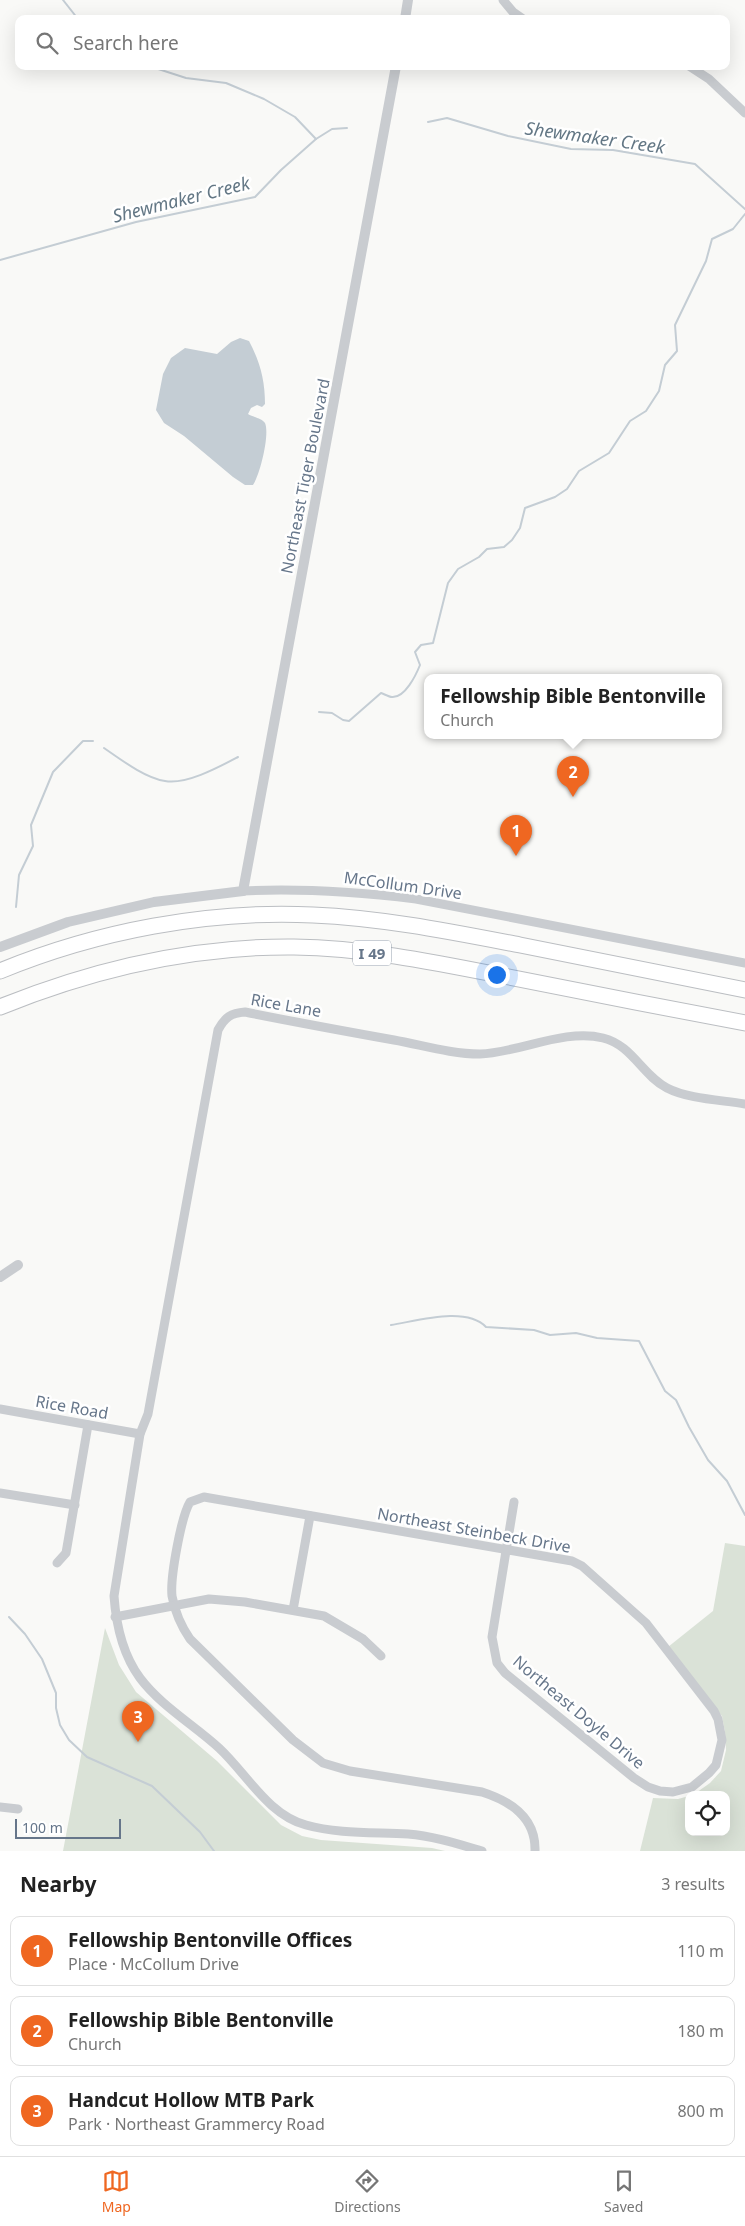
<!DOCTYPE html>
<meta charset="utf-8">
<style>
:root{--surface:#fff;--page:#f6f6f6;--text:#222;--muted:#767676;--line:#e0e0e0;--accent:#ef6721}
body{margin:0;font-family:"Noto Sans",sans-serif;background:var(--page);color:var(--text)}
.controls{position:absolute;right:15px;bottom:15px;display:grid;overflow:hidden;border-radius:10px;box-shadow:0 5px 20px #0002}
.controls button{width:45px;height:45px;display:grid;place-items:center;padding:0;border:0;border-bottom:1px solid var(--line);background:var(--surface);color:var(--text);font:25px sans-serif}
.scale{position:absolute;left:15px;bottom:12px;width:106px;box-sizing:border-box;padding-left:5px;border:2px solid #66768a;border-top:0;font-size:14px;line-height:18px;white-space:nowrap;color:#66768a;-webkit-text-stroke:4px #fff;paint-order:stroke}
.you{position:absolute;left:496px;top:974px;width:18px;height:18px;margin:-12px;border:4px solid #fff;border-radius:50%;background:#1a73e8;box-shadow:0 0 0 8px #1a73e833}
.badge{display:grid;place-items:center;width:32px;height:32px;border-radius:50%;background:var(--accent);color:#fff;font-size:16px;font-weight:700}
.pin{position:absolute;translate:-50% -41px;filter:drop-shadow(0 1px 2px #0008)}
.pin::after{content:'';position:absolute;top:26px;width:18px;height:15px;background:inherit;clip-path:polygon(0 0,100% 0,50% 100%)}
.popup{position:absolute;left:424px;top:674px;width:298px;height:65px;box-sizing:border-box;display:grid;place-content:center;border-radius:10px;background:var(--surface);filter:drop-shadow(0 1px 4px #0005);font-size:16px;white-space:nowrap;color:var(--muted)}
.popup b{font-size:19px;color:var(--text)}
.popup::after{content:'';position:absolute;left:50%;top:100%;margin-left:-10px;border:10px solid transparent;border-top-color:var(--surface)}
.list{margin:0;padding:0;list-style:none}
h2{display:flex;justify-content:space-between;align-items:center;height:65px;margin:0;padding:0 20px;font-size:21px}
h2 small{font-size:16px;font-weight:400;color:var(--muted)}
.list li{display:grid;grid-template-columns:32px 1fr auto;gap:15px;align-items:center;box-sizing:border-box;height:70px;margin:0 10px 10px;padding:0 10px;border:1px solid var(--line);border-radius:10px}
.list b{display:block;font-size:19px;white-space:nowrap}
.list p{margin:0;font-size:16px;white-space:nowrap;color:var(--muted)}
.list em{font-size:16px;font-style:normal;color:var(--muted)}
.icon{flex:none;width:28px;height:28px;fill:none;stroke:currentColor;stroke-width:2;stroke-linecap:round;stroke-linejoin:round}
.map{position:relative;flex:none;width:745px;height:1851px;overflow:hidden}
.search{position:absolute;background:var(--surface);box-shadow:0 5px 20px #0002;left:15px;right:15px;top:15px;height:55px;display:flex;align-items:center;gap:12px;box-sizing:border-box;padding:0 18px;border-radius:10px;color:var(--muted);font-size:19px}
.sheet{height:305px;background:var(--surface)}
nav{display:flex;justify-content:space-around;align-items:center;box-sizing:border-box;height:70px;border-top:1px solid var(--line);background:var(--surface);font-size:14px;color:var(--muted)}
nav a{display:grid;justify-items:center;gap:2px}
nav .on{color:var(--accent)}
.map>svg:first-child{display:block}
.green{fill:#dae2d7}
.water{fill:#c4cdd4}
.lines{fill:none;stroke-linecap:round;stroke-linejoin:round}
.stream{stroke:#c4cdd4;stroke-width:2}
.motorway-casing{stroke:#bbbec2;stroke-width:17}
.minor{stroke:#c9ccd0;stroke-width:9}
.tertiary{stroke:#c9ccd0;stroke-width:10}
.motorway{stroke:#fff;stroke-width:15}
.labels{text-anchor:middle;dominant-baseline:central;stroke-width:5;stroke-linejoin:round;paint-order:stroke}
.shield{fill:#fff;stroke:#949fad;stroke-width:1}
.shield-label{font-size:15px;font-weight:bold;fill:#66768a}
.street-label{font-size:16px;fill:#66768a;stroke:#fff}
.water-label{font-size:18px;font-style:italic;fill:#637785;stroke:#fff}
</style>
<div class="map">
<svg width="745" height="1851" viewBox="0 0 745 1851">
<rect width="100%" height="100%" fill="#f9f9f7"/>
<g class="green">
<polygon points="725,1543 745,1546 745,1851 640,1851 653,1798 678,1799 689,1796 689,1832 726,1832 726,1795 693,1795 710,1783 721,1771 726,1750 725,1732 722,1716 668,1647 713,1611"/>
<polygon points="105,1628 119,1665 136,1692 217,1761 281,1825 302,1836 321,1840 432,1848 445,1851 63,1851"/>
</g>
<path class="water" d="M240 338 249 341C260 362 265 380 265 404L262 407 257 405 251 408 248 414C252 417 262 418 265 423 270 434 260 475 253 485H245L233 477 184 436 164 423 156 410 163 374 171 358 185 348 217 354 231 342Z"/>
<g class="lines">
<g class="stream">
<polyline points="63,0 78,19"/>
<polyline points="149,66 186,78 226,83 264,99 295,117 316,139"/>
<polyline points="428,122 447,118 508,136 571,149 613,150 695,164 745,209"/>
<polyline points="0,260 136,222 255,197 281,170 316,139 332,129 347,128"/>
<path d="M319 712 332 713 343 720 349 721 381 693C384 694 389 697 392 697 405 698 416 675 420 665L415 652 421 645 433 643 448 583 458 569 479 557 487 549 504 547 512 540 520 528 525 508 555 497 567 489 579 471 609 453 630 421 646 411 659 391 665 365 677 351 675 325 706 261 712 239 733 229 745 214"/>
<path d="M104 748C120 759 145 778 165 781 186 785 219 767 238 757"/>
<polyline points="16,907 19,875 33,846 31,825 53,772 83,741 93,741"/>
<path d="M391 1325C417 1321 466 1306 486 1327L534 1330 550 1335 576 1333 597 1338 639 1341 665 1391 676 1400 689 1427 708 1460 727 1481 745 1515"/>
<polyline points="9,1617 25,1634 42,1659 56,1693 56,1708 60,1725 69,1740 87,1757 152,1786 200,1832 214,1851"/>
</g>
<defs>
<g id="motorway">
<path d="M0 971C97 931 208 910 313 915 383 918 452 932 520 945 595 960 670 975 745 990"/>
<path d="M0 1007C94 969 192 946 294 947 367 948 438 963 509 977 588 993 666 1008 745 1023"/>
</g>
</defs>
<use href="#motorway" class="motorway-casing"/>
<g class="minor">
<polyline points="503,0 513,12 523,19"/>
<polyline points="689,66 709,79 745,113"/>
<path d="M243 891C301 888 358 892 416 899L745 963"/>
<polyline points="0,1409 140,1434"/>
<polyline points="0,1493 75,1505"/>
<path d="M514 1502 492 1637 497 1663 505 1673 634 1778 648 1787 660 1791 673 1792 692 1787 709 1773 716 1765 722 1740 718 1719 714 1711 646 1623 582 1566 572 1561 204 1497 190 1502C181 1517 170 1578 172 1596 175 1612 181 1626 190 1639L293 1740 323 1763 350 1771 482 1792C510 1801 536 1817 535 1851"/>
<polyline points="57,1563 66,1553 88,1425"/>
<polyline points="293,1610 310,1516"/>
<polyline points="115,1617 209,1599 245,1602 324,1616 363,1639 381,1656"/>
<polyline points="0,1807 18,1809"/>
<path d="M482 1851C458 1844 433 1836 408 1834 375 1832 338 1834 306 1825 268 1815 247 1774 219 1748 194 1725 161 1706 140 1678 123 1655 116 1624 114 1596L140 1434 148 1414 218 1030C225 1017 231 1013 245 1012 295 1022 344 1031 394 1040 422 1045 451 1054 480 1054 518 1053 565 1028 603 1038 632 1045 642 1075 667 1088 688 1099 722 1100 745 1104"/>
</g>
<g class="tertiary">
<polyline points="405,19 408,0"/>
<polyline points="0,947 68,922 154,902 243,891 396,66"/>
<polyline points="0,1277 18,1265"/>
</g>
<use href="#motorway" class="motorway"/>
</g>
<g class="labels">
<rect class="shield" x="353" y="940.5" width="38" height="25" rx="4"/>
<g class="shield-label">
<text x="372" y="953">I 49</text>
</g>
<g class="street-label">
<text transform="translate(305 476) rotate(-79)">Northeast Tiger Boulevard</text>
<text transform="translate(403 885) rotate(8)">McCollum Drive</text>
<text transform="translate(286 1005) rotate(10)">Rice Lane</text>
<text transform="translate(72 1407) rotate(10)">Rice Road</text>
<text transform="translate(474 1530) rotate(10)">Northeast Steinbeck Drive</text>
<text transform="translate(579 1712) rotate(40)">Northeast Doyle Drive</text>
</g>
<g class="water-label">
<text transform="translate(595 137) rotate(8)">Shewmaker Creek</text>
<text transform="translate(181 199) rotate(-14)">Shewmaker Creek</text>
</g>
</g>
</svg>
<div class="controls">
<button><svg class="icon" aria-label="locate" viewBox="0 0 24 24"><circle cx="12" cy="12" r="6"/><path d="M12 2v4M12 18v4M2 12h4M18 12h4"/></svg></button>
</div>
<div class="scale">100 m</div>
<div class="you"></div>
<div class="pin badge" style="left:516px;top:856px">1</div>
<div class="pin badge" style="left:573px;top:797px">2</div>
<div class="popup"><b>Fellowship Bible Bentonville</b>Church</div>
<div class="pin badge" style="left:138px;top:1742px">3</div>
<div class="search"><svg class="icon" aria-label="search" viewBox="0 0 24 24"><circle cx="10" cy="10" r="6"/><path d="M15 15l6 6"/></svg>Search here</div>
</div>
<section class="sheet">
<h2>Nearby<small>3 results</small></h2>
<ul class="list">
<li><span class="badge">1</span><div><b>Fellowship Bentonville Offices</b><p>Place · McCollum Drive</p></div><em>110 m</em></li>
<li><span class="badge">2</span><div><b>Fellowship Bible Bentonville</b><p>Church</p></div><em>180 m</em></li>
<li><span class="badge">3</span><div><b>Handcut Hollow MTB Park</b><p>Park · Northeast Grammercy Road</p></div><em>800 m</em></li>
</ul>
</section>
<nav>
<a class="on"><svg class="icon" aria-label="map" viewBox="0 0 24 24"><path d="M3 6l6-2 6 2 6-2v14l-6 2-6-2-6 2zM9 4v14M15 6v14"/></svg>Map</a>
<a><svg class="icon" aria-label="directions" viewBox="0 0 24 24"><path d="M12 3l9 9-9 9-9-9zM9 14v-3h6M13 9l2 2-2 2"/></svg>Directions</a>
<a><svg class="icon" aria-label="saved" viewBox="0 0 24 24"><path d="M7 4h10v16l-5-4-5 4z"/></svg>Saved</a>
</nav>
